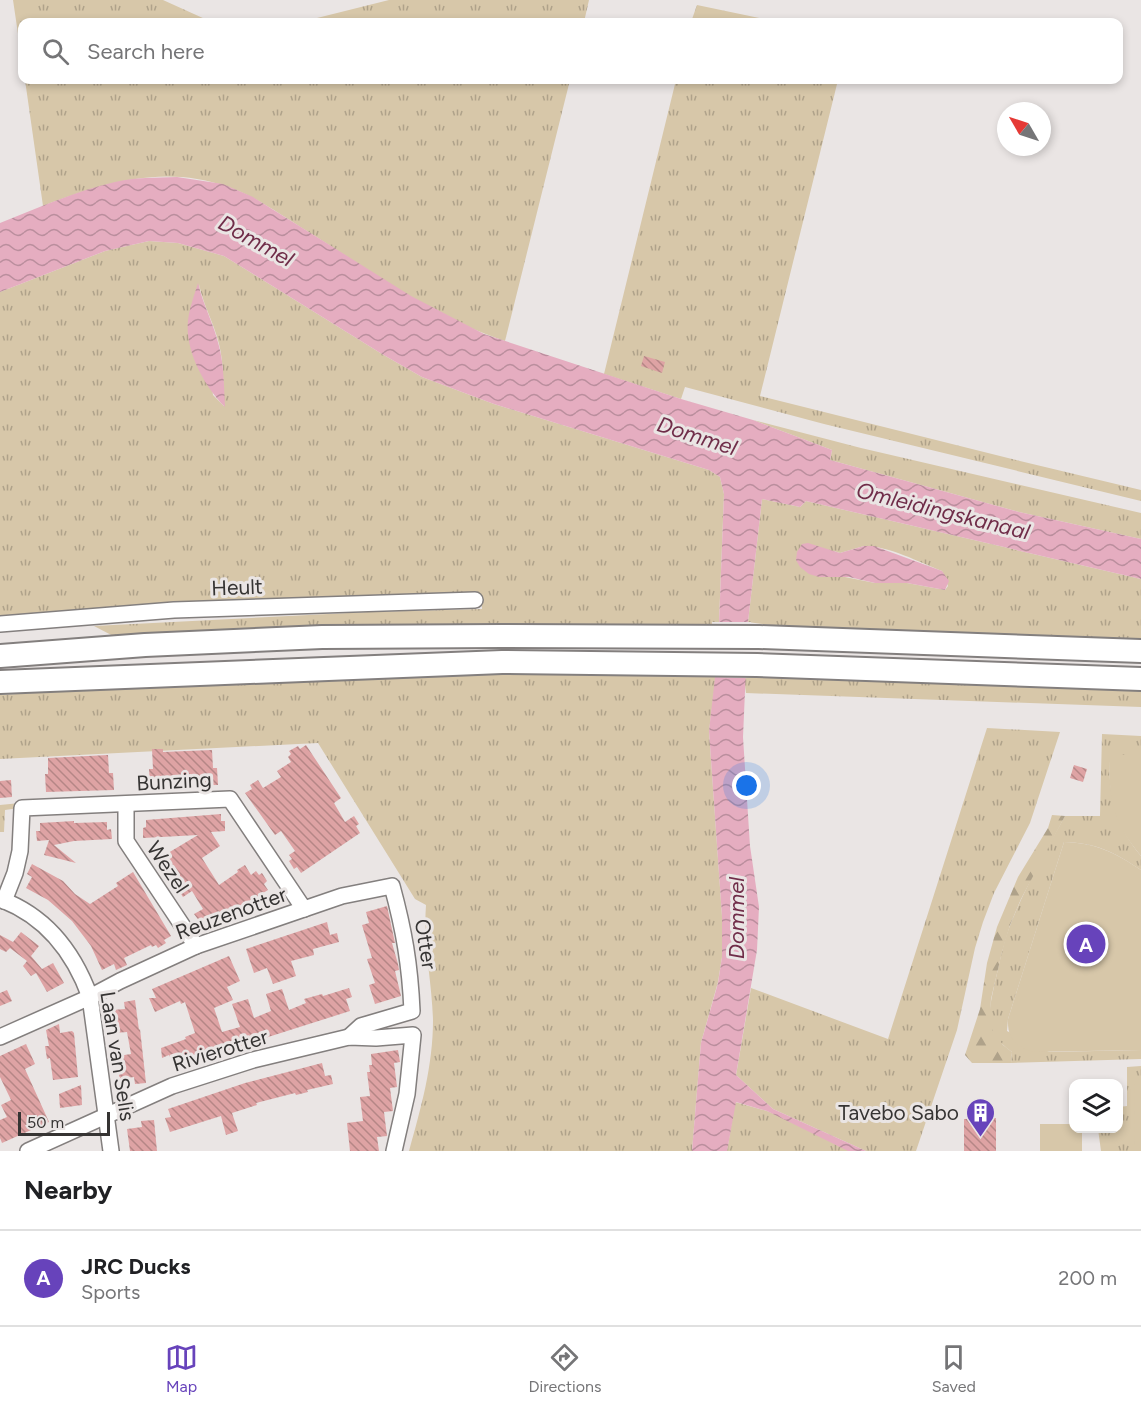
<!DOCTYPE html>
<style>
:root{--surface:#fff;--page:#f2f2f2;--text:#202124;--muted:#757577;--line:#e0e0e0;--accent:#6743bb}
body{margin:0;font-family:Figtree,sans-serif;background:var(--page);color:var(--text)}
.controls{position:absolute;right:18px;bottom:18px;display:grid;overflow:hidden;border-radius:12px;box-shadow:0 3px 9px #0003}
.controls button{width:54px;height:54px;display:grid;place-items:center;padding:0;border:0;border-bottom:2px solid var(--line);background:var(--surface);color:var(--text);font:30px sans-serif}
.compass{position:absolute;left:997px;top:102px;width:54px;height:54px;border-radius:50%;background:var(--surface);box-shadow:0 3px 9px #0003;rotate:309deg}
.scale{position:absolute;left:18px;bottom:15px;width:92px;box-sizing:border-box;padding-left:6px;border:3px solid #363433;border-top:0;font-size:16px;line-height:21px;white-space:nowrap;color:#363433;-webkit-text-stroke:4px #eae5e4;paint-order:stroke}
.you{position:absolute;left:747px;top:786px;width:21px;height:21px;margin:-15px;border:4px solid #fff;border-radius:50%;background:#1a73e8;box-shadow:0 0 0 9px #1a73e833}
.badge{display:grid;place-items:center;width:39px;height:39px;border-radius:50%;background:var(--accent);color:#fff;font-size:20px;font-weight:700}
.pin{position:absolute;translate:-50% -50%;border:3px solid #fff;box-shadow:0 2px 6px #0006}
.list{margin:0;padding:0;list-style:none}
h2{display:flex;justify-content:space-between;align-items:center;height:78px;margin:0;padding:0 24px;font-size:26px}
h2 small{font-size:20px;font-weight:400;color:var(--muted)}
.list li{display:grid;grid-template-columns:39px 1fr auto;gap:18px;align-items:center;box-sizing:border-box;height:96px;padding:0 24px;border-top:2px solid var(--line)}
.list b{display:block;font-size:22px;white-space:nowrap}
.list p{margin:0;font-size:20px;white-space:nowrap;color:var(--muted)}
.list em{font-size:20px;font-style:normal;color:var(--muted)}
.icon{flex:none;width:33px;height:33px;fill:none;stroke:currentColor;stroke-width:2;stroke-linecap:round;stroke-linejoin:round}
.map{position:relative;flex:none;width:1141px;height:1151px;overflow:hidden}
.search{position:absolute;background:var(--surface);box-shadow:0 3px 9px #0003;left:18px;right:18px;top:18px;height:66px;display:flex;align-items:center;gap:15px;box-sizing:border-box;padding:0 21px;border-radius:12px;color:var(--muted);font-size:22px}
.sheet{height:174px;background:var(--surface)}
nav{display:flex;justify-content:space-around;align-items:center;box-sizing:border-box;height:84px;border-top:2px solid var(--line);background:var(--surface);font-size:16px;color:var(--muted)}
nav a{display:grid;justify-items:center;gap:3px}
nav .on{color:var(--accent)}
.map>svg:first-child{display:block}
.grass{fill:url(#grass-tufts);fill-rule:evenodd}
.forest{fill:url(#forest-firs)}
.park{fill:#d7c7a9}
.water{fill:url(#water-waves)}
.pier{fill:#eae5e4}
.building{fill:url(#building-back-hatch)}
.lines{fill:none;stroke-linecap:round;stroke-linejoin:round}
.minor-casing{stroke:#837f7e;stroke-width:18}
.highway-casing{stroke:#837f7e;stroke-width:26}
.minor{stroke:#fff;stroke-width:15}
.highway{stroke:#fff;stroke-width:22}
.labels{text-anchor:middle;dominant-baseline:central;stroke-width:6;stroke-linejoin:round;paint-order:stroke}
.street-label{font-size:21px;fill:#363433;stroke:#eae5e4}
.poi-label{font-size:21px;fill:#363433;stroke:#eae5e4;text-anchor:end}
.water-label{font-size:22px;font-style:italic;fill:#702d49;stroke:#eae5e4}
</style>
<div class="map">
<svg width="1141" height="1151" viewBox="0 0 1141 1151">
<defs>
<pattern id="grass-tufts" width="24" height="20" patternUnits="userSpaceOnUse" patternTransform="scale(1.5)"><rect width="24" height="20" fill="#d7c7a9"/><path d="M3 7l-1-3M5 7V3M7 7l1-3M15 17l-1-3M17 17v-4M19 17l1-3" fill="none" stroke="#afa28a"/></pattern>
<pattern id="forest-firs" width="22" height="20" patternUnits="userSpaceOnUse" patternTransform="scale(1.5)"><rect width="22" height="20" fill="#d7c7a9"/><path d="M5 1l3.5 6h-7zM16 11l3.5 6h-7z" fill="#afa28a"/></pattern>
<pattern id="water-waves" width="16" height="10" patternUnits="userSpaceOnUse" patternTransform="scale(1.5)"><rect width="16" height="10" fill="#e5adc0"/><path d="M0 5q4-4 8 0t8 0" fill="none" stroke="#ba8e9d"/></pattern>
<pattern id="building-back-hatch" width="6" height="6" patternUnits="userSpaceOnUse" patternTransform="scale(1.5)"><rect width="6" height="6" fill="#dea3a4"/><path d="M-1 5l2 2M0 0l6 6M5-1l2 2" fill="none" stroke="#b58686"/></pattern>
</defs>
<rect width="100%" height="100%" fill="#eae5e4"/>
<g class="grass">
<polygon points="13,0 163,0 205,19 219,22 22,22 22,61"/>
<polygon points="389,0 589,0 584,22 301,22"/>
<polygon points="697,5 778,22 691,22"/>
<path d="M25 80H570L505 341C435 318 369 270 307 231 270 208 242 186 197 179 144 170 92 187 43 206Z"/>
<polygon points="676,80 838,80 760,396 1020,461 1141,490 1141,501 824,424 685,387 681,399 604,374"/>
<path d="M149 241 178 243 224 256 382 354 422 377 494 404 709 470 720 477 724 494 719 622H712V626L512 625 386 627 117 638 94 626 368 612 482 609V597C321 592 161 606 0 617V292L105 251ZM199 284C203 305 214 323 219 344 224 364 223 385 224 406L213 395Z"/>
<polygon points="753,420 861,448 1141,513 1141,539 1019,512 830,460 832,450"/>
<path d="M762 499 800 507 806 501 1141 579V641L770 625 748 622ZM864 546C890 546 918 562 942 571L948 586 945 590 907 583H875L840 576 834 551 840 553Z"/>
<path d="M633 673 716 677 709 731 722 916V957L718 982 701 1043 692 1151H409C421 1108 433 1066 433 1020 432 982 423 944 426 905L415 899 318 743 0 759V695L204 683 428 674Z"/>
<polygon points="769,676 1141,689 1141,707 746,693 744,678"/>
<polygon points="987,728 1060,732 1030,823 994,893 983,922 975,948 957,1030 916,1151 866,1151 773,1109 736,1075 751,988 888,1039"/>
<path d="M1102 734 1141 736V755L1109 756C1109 795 1115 825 1141 856V870C1114 852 1097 843 1064 842L1008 1019 1007 1031 1049 1052 1141 1050V1059L1011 1063 1012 1052C1005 1047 997 1040 993 1032 986 1017 992 997 995 982 1000 962 1003 942 1011 923 1026 886 1046 850 1065 816H1100Z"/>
<polygon points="20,803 19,808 5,810 4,832 0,832 0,805"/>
<polygon points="1141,1066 1141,1151 1101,1151 1098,1129 1118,1128 1119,1107 1127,1106 1127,1067"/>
<polygon points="735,1102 767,1111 863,1151 727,1151"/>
</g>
<polygon class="forest" points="1052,815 1065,816 1021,899 1010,925 1002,952 991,999 990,1016 993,1031 1003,1045 1012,1052 1011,1063 972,1063 965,1055 980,1009 987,963 997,927 1018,877 1048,828"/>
<g class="park">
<path d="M1109 755H1141V856C1112 822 1109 798 1109 755Z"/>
<path d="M1064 842C1096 843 1114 852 1141 870V1050L1032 1052C1015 1046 1007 1037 1008 1019Z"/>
<polygon points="1135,1082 1141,1082 1141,1151 1134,1151"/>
<polygon points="1040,1124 1073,1124 1074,1128 1082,1129 1082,1151 1040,1151"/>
</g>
<g class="water">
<path d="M177 177 223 184 253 197 411 296 484 334 681 399 753 420 832 450 830 460 1019 512 1141 539V579L806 501 800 507 762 499 748 622 743 737 750 846 759 907 757 950 736 1075 773 1109 866 1151H848L767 1111 736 1102 727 1151H692L701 1043 718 983 722 957V916L709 731 718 650 724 494 720 477 709 470 494 404 422 377 382 354 224 256 178 243 149 241 105 251 0 292V223C38 208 76 191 115 182 135 177 156 178 177 177Z"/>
<path d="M198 283C203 305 214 324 219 346 224 365 224 387 225 407 203 385 182 346 189 314 191 303 195 293 198 283Z"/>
<polygon points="808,543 840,553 864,546 874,546 942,571 949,581 945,590 907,583 875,583 849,577 819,577 809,574 800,567 796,560 797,552 802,544"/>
</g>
<polygon class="pier" points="716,622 751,622 748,650 747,678 713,677"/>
<g class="building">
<polygon points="644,356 665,362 662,373 641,366"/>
<polygon points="306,745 341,798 334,803 345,822 354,816 359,824 356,826 360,833 301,873 297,867 294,869 289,861 292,859 289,855 295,851 281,831 275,835 245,793 252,789 250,785 258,780 263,788 281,777 277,771 291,762 288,757 291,754 289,751 298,746 300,749"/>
<polygon points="152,749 163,749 163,752 212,750 213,768 217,768 218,785 150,786 149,769 153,769"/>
<polygon points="108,755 109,773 113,773 114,790 46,792 45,774 48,774 48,758"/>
<polygon points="1074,765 1087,769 1083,782 1070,778"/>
<polygon points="11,780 12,797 0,798 0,781"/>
<polygon points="221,814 221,821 225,821 225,831 211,832 220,846 202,858 219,885 238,872 237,870 245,865 251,875 256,871 259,875 262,873 267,881 264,884 268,890 207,927 203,920 200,922 194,914 203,909 192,891 183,897 158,859 198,835 143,838 143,828 146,827 146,820"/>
<polygon points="74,821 74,823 107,822 107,830 111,829 112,839 74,841 54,845 76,863 44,855 49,840 37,841 36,831 40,831 40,823"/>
<polygon points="32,864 63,881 75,894 90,904 118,886 116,883 133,872 171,936 164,940 166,943 158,948 156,945 152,947 151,945 124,958 127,965 116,970 114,964 102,970 91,946 72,921 48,900 26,888 32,877 27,874"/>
<polygon points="387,906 395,943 392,943 398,964 399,970 395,971 401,996 375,1004 369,985 375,983 367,959 372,958 362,925 369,923 366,912"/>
<polygon points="327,922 330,935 337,933 339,942 313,949 314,955 291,961 296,976 273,984 267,968 254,973 246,949"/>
<polygon points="21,932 39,946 31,956 42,969 53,963 64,983 47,992 36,973 31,976 23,966 27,961 10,948 6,952 0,949 0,935 13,942"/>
<polygon points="229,956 240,981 227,987 233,1000 214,1008 222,1032 240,1027 232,1004 248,999 254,1018 271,1011 266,994 282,989 289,1010 306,1003 304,999 322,994 323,996 349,988 352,997 346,999 350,1011 174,1067 169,1055 162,1058 161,1048 186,1039 185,1037 195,1033 185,1002 181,1004 180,1001 155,1012 149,998 156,998 152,989"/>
<polygon points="7,990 12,1001 0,1006 0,993"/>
<polygon points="135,1000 139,1030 140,1029 146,1083 135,1084 134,1077 121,1079 119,1076 118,1056 131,1054 127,1032 115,1033 111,1016 112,1010 125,1009 124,1002"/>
<polygon points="59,1024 60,1033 72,1031 74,1033 78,1077 53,1080 50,1058 47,1059 45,1046 49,1046 46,1030"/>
<polygon points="26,1044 35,1064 25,1069 49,1122 2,1143 0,1138 0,1120 7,1117 1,1105 11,1100 0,1077 0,1056"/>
<polygon points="398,1050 400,1062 394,1063 397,1087 390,1088 393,1111 384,1112 387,1136 377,1137 379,1151 350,1151 347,1123 363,1121 360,1097 370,1096 367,1072 370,1072 369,1065 372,1065 371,1054"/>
<polygon points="322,1063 325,1076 331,1075 333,1084 307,1090 308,1092 296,1095 295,1093 256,1103 257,1105 232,1113 238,1131 226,1135 221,1116 170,1132 165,1118 171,1117 168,1109 245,1083"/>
<polygon points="81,1085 82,1105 60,1108 59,1094"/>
<polygon points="996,1118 996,1151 964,1151 964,1119"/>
<polygon points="154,1120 157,1151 130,1151 127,1129 142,1127 141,1121"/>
</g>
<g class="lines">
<defs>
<g id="minor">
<polyline points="0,624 174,610 475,600"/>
<polyline points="126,804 126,841 196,946"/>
<path d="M0 899C46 916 74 953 90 997L111 1151"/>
<polyline points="4,901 15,873 20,851 22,808 230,799 304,909"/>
<path d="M0 1037 90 997 120 981 196 946 342 896 392 886C404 930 410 965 412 1011L361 1026 349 1037"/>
<polyline points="28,1151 172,1086 253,1060 349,1037 376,1038 413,1035 407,1094 394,1151"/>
</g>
<g id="highway">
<polyline points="0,656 145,645 322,637 502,636 759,637 1141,651"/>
<polyline points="0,682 502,662 757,665 1141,679"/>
</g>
</defs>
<use href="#minor" class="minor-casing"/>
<use href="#highway" class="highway-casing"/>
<use href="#minor" class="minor"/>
<use href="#highway" class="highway"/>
</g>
<defs>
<symbol id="building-pin" viewBox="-11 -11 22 30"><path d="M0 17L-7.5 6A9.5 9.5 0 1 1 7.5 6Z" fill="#6743bb" stroke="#eae5e4"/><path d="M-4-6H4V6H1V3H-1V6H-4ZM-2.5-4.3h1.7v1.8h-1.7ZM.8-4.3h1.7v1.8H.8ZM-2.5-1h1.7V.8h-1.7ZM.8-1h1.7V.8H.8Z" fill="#fff"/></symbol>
</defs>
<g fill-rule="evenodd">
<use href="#building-pin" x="964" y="1096" width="33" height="45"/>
</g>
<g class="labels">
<g class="street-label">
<text transform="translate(237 587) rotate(-2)">Heult</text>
<text transform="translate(174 781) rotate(-3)">Bunzing</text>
<text transform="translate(168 867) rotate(56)">Wezel</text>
<text transform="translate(231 913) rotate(-20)">Reuzenotter</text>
<text transform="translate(426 944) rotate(81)">Otter</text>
<text transform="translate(220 1050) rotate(-17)">Rivierotter</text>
<text transform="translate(118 1056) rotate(81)">Laan van Selis</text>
</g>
<g class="poi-label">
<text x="959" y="1112">Tavebo Sabo</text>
</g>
<g class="water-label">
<text transform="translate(256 241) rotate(29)">Dommel</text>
<text transform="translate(697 436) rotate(18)">Dommel</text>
<text transform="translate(943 511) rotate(14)">Omleidingskanaal</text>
<text transform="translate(736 918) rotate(-90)">Dommel</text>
</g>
</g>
</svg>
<div class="controls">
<button><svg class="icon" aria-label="layers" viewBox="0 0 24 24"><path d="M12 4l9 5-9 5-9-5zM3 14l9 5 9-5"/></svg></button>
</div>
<svg class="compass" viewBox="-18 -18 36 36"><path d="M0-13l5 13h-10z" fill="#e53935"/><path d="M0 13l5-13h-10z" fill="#757577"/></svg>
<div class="scale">50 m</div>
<div class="you"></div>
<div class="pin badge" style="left:1086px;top:944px">A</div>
<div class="search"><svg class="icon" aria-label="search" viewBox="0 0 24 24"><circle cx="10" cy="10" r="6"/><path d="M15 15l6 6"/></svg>Search here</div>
</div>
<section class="sheet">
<h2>Nearby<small></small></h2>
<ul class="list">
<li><span class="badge">A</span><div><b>JRC Ducks</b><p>Sports</p></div><em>200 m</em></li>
</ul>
</section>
<nav>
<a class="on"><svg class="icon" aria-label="map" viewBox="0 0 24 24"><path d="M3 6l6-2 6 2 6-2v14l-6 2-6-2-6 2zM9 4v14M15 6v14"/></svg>Map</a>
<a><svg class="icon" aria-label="directions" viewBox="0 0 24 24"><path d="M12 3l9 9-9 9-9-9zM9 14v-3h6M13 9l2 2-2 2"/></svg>Directions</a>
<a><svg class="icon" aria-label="saved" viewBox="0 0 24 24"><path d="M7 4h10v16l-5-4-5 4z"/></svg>Saved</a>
</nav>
